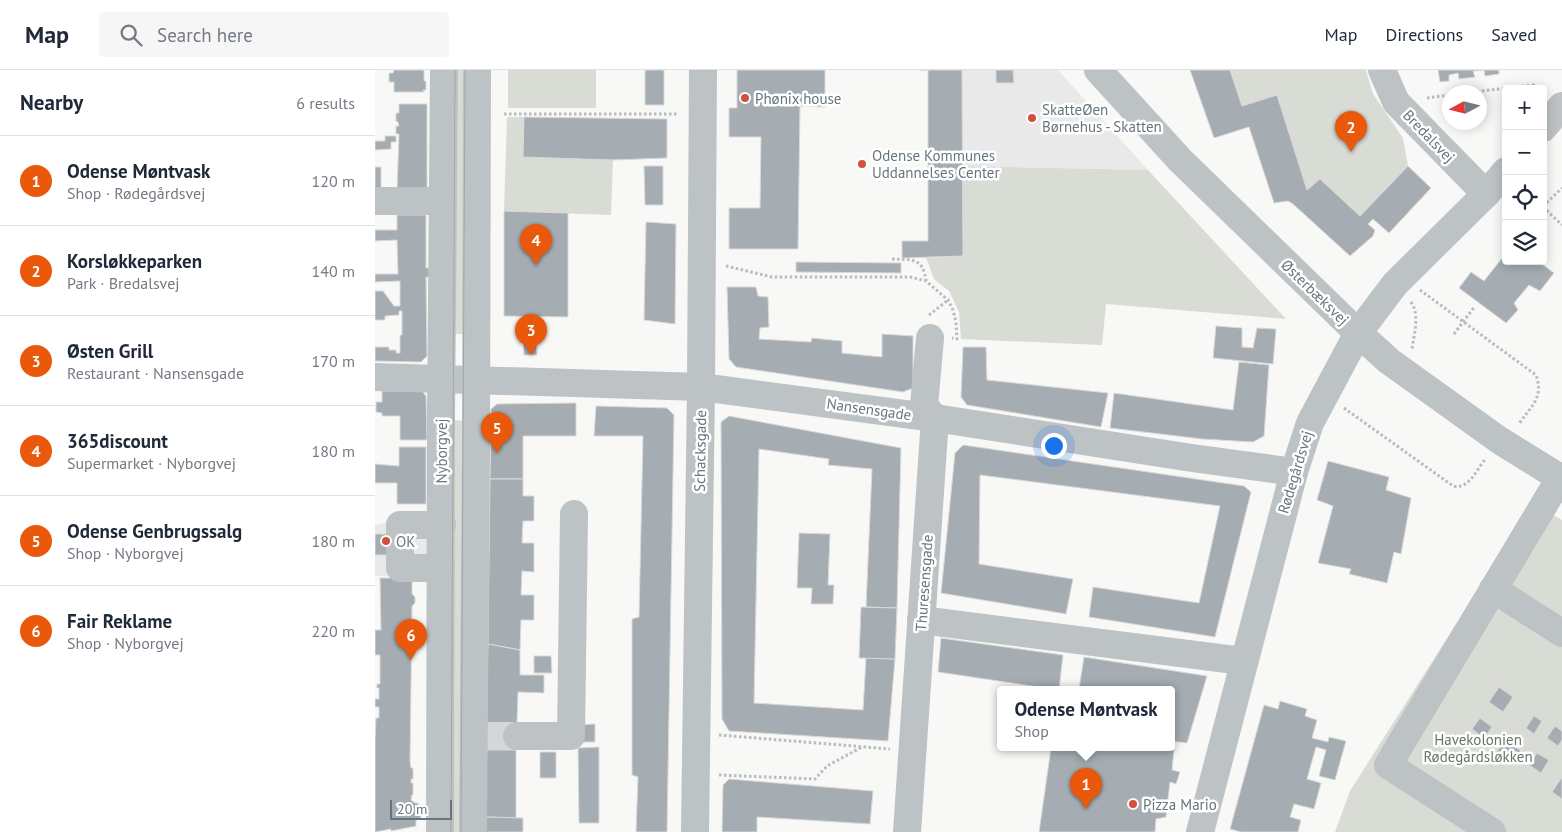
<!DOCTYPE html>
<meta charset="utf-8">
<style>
:root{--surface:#fff;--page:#f6f6f7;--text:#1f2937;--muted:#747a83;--line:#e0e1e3;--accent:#ea580c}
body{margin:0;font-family:"PT Sans",sans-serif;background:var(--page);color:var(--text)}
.controls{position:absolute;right:15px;top:15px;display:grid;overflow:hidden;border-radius:5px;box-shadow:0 2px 12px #0003}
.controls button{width:45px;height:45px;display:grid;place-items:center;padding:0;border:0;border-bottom:1px solid var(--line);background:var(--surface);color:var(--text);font:25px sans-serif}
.compass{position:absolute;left:1067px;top:15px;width:45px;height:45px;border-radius:50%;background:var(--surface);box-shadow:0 2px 12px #0003;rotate:263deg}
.scale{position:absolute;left:15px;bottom:12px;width:62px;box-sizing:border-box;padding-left:5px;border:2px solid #66757d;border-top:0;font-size:14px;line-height:18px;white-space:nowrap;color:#66757d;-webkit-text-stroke:4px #fff;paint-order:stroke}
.you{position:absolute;left:678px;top:375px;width:18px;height:18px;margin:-12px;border:4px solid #fff;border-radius:50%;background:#1a73e8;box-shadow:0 0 0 8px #1a73e833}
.badge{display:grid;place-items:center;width:32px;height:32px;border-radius:50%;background:var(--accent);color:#fff;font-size:16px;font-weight:700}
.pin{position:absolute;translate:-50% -41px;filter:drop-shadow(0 1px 2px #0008)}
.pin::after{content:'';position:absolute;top:26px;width:18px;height:15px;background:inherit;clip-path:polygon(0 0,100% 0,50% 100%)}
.popup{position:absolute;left:622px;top:616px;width:178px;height:65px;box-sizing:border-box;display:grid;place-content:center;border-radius:5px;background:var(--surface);filter:drop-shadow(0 1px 4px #0005);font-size:16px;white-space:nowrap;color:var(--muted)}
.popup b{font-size:19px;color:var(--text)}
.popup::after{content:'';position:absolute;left:50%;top:100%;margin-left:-10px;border:10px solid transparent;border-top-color:var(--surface)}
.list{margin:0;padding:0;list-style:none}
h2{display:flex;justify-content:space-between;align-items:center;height:65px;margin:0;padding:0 20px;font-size:21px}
h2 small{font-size:16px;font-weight:400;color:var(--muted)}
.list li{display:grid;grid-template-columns:32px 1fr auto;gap:15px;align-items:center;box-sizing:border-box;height:90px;padding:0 20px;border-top:1px solid var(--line)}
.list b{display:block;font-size:19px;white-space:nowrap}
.list p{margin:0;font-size:16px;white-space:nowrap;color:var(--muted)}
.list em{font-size:16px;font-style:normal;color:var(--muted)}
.icon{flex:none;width:28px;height:28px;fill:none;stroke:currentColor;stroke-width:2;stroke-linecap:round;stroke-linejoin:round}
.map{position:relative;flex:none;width:1187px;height:762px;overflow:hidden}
header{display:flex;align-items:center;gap:30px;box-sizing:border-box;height:70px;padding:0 25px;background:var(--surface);border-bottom:1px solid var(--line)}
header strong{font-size:24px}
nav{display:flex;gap:28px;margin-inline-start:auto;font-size:18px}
.search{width:350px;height:45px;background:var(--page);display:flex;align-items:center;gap:12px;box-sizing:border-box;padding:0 18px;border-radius:5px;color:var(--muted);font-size:19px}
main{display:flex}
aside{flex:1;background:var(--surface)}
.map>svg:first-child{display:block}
.built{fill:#e9e9e9}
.green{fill:#d8dcd5}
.building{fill:#a5adb2;stroke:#dad9d8}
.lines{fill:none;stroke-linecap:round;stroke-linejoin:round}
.minor-tunnel{stroke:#d4d7d8;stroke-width:28;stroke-dasharray:28 14;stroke-linecap:butt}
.path{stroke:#b8bcbe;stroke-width:3;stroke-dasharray:2.5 2.5;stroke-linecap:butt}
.minor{stroke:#bdc2c5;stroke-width:28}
.tram{stroke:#a0a7ab;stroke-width:1}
.poi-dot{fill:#d0513e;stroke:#fff;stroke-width:2}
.labels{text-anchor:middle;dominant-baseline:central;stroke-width:5;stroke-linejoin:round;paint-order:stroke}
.poi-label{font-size:15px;fill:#66757d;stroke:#fff;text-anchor:start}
.street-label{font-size:15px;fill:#66757d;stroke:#fff}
.park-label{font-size:15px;fill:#697664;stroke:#fff}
</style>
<header>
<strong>Map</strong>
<div class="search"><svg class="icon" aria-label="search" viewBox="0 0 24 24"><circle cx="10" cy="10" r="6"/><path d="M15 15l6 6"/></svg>Search here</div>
<nav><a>Map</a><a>Directions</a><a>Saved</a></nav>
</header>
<main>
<aside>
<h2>Nearby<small>6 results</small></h2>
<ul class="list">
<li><span class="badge">1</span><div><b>Odense Møntvask</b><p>Shop · Rødegårdsvej</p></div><em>120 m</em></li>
<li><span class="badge">2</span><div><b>Korsløkkeparken</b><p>Park · Bredalsvej</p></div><em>140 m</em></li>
<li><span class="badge">3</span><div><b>Østen Grill</b><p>Restaurant · Nansensgade</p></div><em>170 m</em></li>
<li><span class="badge">4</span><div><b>365discount</b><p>Supermarket · Nyborgvej</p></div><em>180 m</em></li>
<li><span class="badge">5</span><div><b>Odense Genbrugssalg</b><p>Shop · Nyborgvej</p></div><em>180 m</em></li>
<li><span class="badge">6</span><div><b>Fair Reklame</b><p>Shop · Nyborgvej</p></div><em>220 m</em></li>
</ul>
</aside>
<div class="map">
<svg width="1187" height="762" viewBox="0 0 1187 762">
<rect width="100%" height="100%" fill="#f8f8f6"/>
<g class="built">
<polygon points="587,0 683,0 773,100 588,96"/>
<polygon points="54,441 53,506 0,506 0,455"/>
</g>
<g class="green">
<polygon points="73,0 96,0 94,264 71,264"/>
<rect x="133" y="0" width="88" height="38"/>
<polygon points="855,0 991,0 998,24 1028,68 1033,96 985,146 945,109 932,120 902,26 867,36"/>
<polygon points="132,47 149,47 148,87 238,90 236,145 129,141"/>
<polygon points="588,96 773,100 911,249 731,234 727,275 586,269 584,242 574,221 559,209 551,188 588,186"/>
<polygon points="73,350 95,351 92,762 70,762"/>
<polygon points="1166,438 1187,450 1187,762 960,762 975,721 1154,439"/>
</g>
<g class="building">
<polygon points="19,0 49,0 49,11 51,11 51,20 48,20 49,22 19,22 19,12 14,12 14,3 18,3"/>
<rect x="270" y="0" width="19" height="35"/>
<polygon points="362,0 450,0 450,37 425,36 423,179 354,179 354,138 385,138 386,67 354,67 354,38 362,38"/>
<polygon points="544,0 587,0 588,186 527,188 527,171 553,171 553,0"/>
<polygon points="621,0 638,0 639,13 621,13"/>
<polygon points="815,0 855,0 867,36 902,25 932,120 945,109 985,146 1033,96 1056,118 1014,163 998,149 993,154 1000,160 998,166 975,186 918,134 913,131 899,133 874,57 839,68"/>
<polygon points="1063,0 1124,0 1124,4 1110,6 1109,0 1098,1 1100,7 1084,9 1083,3 1074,5 1074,11 1065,12"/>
<polygon points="24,34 52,34 52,122 22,122 24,64 21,64 21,56 24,56 23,52 21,51 21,43 24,43"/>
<polygon points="149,47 292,49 292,88 238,90 148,87"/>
<polygon points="10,66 21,66 21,72 16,72 16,79 0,80 0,71 10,71"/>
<polygon points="269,96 288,96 288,135 270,135"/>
<rect x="0" y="97" width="6" height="31"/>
<polygon points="129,141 193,143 193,247 129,246"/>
<polygon points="22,145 51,145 51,198 55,198 55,207 51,207 52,286 46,292 0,291 0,277 14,277 14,280 21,280 21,283 25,283 25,265 27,265 27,241 24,241 24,245 10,246 10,250 0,250 0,221 8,221 19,236 25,236 25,211 0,212 0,204 23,204 22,170 0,171 0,160 22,160"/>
<polygon points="271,152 301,154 300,254 269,250"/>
<polygon points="1131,183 1131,191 1163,191 1179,203 1165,221 1154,215 1139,233 1143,240 1131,253 1084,218 1096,202 1109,211"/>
<polygon points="421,192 526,193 526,203 421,202"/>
<polygon points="352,217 381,217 383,226 393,227 394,257 385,258 384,269 436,272 437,268 467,271 467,283 507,287 507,264 538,266 538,318 528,322 361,297 354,289"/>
<polygon points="841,256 867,258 867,277 878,278 882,258 901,259 898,294 838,288"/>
<polygon points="148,266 161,266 162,285 149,285"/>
<polygon points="588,277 611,277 612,310 733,323 726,357 592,335 586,327"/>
<polygon points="864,292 894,295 889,366 878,372 827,369 735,358 739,323 858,340"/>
<polygon points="7,321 47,321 51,326 52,370 25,370 25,346 7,346 7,343 1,342 1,332 7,332"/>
<polygon points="201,333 201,366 148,366 148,409 115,409 116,339 122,334"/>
<polygon points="221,336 292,338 299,345 292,762 261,762 263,707 257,705 257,549 264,547 268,366 219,366"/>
<polygon points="354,346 526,378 522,538 491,537 497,399 453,395 454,389 384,379 379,633 488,640 491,588 520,589 513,671 354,661 347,649 346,352"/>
<polygon points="588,375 869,416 876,422 840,567 714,547 718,517 824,533 845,436 605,405 604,494 698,509 691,544 566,523 580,383"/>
<polygon points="24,377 51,377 51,434 22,434 22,413 0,413 0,394 24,396"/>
<polygon points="953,391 1014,407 1011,420 1036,428 1026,484 1019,482 1012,513 974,504 976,499 943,493 958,436 942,430"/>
<polygon points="115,409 148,409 148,426 159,426 159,451 148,451 147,473 159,473 159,502 147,501 146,525 159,525 159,550 146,550 145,580 113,574"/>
<polygon points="424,463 455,464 453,515 459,515 458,534 436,534 437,518 422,518"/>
<rect x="0" y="464" width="38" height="21"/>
<polygon points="5,508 37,508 37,524 40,527 40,533 37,536 35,691 36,698 38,698 38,709 36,709 36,713 38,713 38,725 37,725 36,730 40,733 43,733 46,748 41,749 41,756 16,761 16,759 0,762 0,670 1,648 4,648 4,637 0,637 0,629 4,629 4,618 2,618 2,614 5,614 5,585 0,585 0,560 6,560"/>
<polygon points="486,537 522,538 520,589 484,588"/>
<polygon points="566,568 688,585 684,620 563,602"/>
<polygon points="113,574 145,580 145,605 169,605 169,623 143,622 141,680 110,680"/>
<polygon points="159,586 176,586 177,603 159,603"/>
<polygon points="709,587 832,606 812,673 796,671 796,620 704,619"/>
<polygon points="1124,617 1138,627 1128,642 1114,632"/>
<polygon points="905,631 932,639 930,646 942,650 937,668 953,672 954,667 971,671 960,710 944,706 951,680 941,677 932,709 946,713 939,739 919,734 915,747 926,750 923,762 866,762 855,759 889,635 903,639"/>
<polygon points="1159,646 1167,651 1159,664 1151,658"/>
<polygon points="1105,648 1117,657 1109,668 1097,659"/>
<polygon points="220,654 220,672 203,672 203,655"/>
<polygon points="1180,656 1187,661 1187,670 1183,676 1172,668"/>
<polygon points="1130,670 1146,681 1137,695 1120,684"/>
<polygon points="224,677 224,753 204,753 203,678"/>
<polygon points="676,678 780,678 799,680 797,700 805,702 801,714 795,712 791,747 781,749 780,762 664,762"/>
<polygon points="110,680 141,680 141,748 111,747"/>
<rect x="165" y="682" width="16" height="26"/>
<polygon points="1162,683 1174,690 1166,703 1154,695"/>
<polygon points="1187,707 1187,729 1177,722"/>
<polygon points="354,709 498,721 495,754 382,747 382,762 347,762 348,715"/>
<polygon points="111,747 148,748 148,762 111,762"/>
</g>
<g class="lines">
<polyline class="minor-tunnel" points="110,666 142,666"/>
<g class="path">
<polyline points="1097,22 1159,15 1162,19"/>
<polyline points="1052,28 1074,25"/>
<polyline points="129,44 303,44"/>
<polyline points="1168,136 1187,118"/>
<polyline points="1168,137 1187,155"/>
<path d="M517 189C537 190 548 187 551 211"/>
<polyline points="351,196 397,207 535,207 551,211 573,230 578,240 581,252 582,269 577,268"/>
<path d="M1045 220 1161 305C1169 328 1156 336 1144 354"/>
<path d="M1036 232C1045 244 1039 265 1037 279"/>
<polyline points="554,245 573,230"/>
<polyline points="1079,264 1100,236"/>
<path d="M969 338 1078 416C1094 420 1102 399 1111 388"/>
<polyline points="344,665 515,679"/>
<polyline points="344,705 440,709 452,696 487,677"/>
</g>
<g class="minor">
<polyline points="723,0 805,90 983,263 1014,291 1124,370 1187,409"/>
<polyline points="1007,0 1021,32 1111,124"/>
<polyline points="1168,58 1187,36"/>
<polyline points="0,131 68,131"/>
<polyline points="0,307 326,317 560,348 817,388 919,402"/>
<polyline points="66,498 25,498 25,455 67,455"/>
<polyline points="1118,519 1187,563"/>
<polyline points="546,550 868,591"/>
<polyline points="142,666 196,666 199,444"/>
<polyline points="65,762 66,346 69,0"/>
<polyline points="98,762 101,369 102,0"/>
<polyline points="320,762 326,317 328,0"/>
<polyline points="532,762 560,348 549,336 555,268"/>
<polyline points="825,762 919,402 935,353 983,263 1020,214 1111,124 1131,101"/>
<polyline points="1117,762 1013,695 1185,408"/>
</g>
<g class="tram">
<polyline points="76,762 80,0"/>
<polyline points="86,762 90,0"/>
</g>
</g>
<g class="poi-dot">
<circle cx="370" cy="28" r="5"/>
<circle cx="657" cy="48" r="5"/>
<circle cx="487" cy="94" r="5"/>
<circle cx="11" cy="471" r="5"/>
<circle cx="758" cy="734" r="5"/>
</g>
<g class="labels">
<g class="poi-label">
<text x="380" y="28">Phønix house</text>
<text x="667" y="39">SkatteØen<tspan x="667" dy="17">Børnehus - Skatten</tspan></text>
<text x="497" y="85">Odense Kommunes<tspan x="497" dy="17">Uddannelses Center</tspan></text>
<text x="21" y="471">OK</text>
<text x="768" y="734">Pizza Mario</text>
</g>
<g class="street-label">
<text transform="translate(1054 66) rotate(46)">Bredalsvej</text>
<text transform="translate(940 222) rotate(44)">Østerbæksvej</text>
<text transform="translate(494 339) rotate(8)">Nansensgade</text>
<text transform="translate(66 381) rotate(-90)">Nyborgvej</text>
<text transform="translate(325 381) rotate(-89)">Schacksgade</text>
<text transform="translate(920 402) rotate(-73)">Rødegårdsvej</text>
<text transform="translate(549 513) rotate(-86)">Thuresensgade</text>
</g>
<g class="park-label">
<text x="1103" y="669">Havekolonien<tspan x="1103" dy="17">Rødegårdsløkken</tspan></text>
</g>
</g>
</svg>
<div class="controls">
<button>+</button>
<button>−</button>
<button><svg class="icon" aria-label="locate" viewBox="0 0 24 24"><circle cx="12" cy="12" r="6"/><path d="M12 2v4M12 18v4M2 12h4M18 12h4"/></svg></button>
<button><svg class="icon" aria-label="layers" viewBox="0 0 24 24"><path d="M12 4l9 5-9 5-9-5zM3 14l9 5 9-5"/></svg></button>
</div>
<svg class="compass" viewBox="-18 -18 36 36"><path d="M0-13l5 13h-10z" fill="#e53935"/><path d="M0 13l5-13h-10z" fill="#747a83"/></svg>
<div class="scale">20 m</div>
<div class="you"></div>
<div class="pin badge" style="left:711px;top:739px">1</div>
<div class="popup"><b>Odense Møntvask</b>Shop</div>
<div class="pin badge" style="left:976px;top:82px">2</div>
<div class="pin badge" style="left:156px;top:285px">3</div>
<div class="pin badge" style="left:161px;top:195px">4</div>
<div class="pin badge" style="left:122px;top:383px">5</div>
<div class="pin badge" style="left:36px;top:590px">6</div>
</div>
</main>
